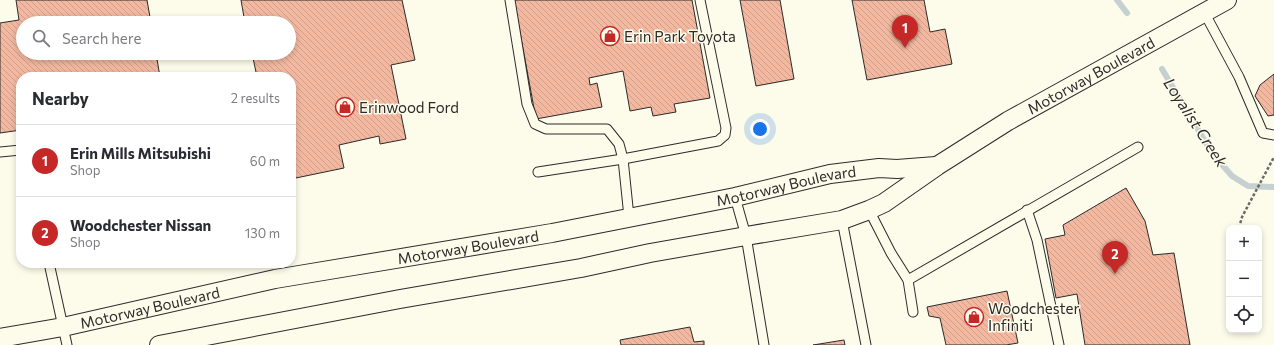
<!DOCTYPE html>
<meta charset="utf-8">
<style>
:root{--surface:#fff;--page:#f2f2f3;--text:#2b2b33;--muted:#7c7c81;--line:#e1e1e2;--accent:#c62828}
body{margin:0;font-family:Commissioner,sans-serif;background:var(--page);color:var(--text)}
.controls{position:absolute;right:12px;bottom:12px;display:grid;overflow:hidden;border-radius:8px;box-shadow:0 2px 6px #0003}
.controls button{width:36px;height:36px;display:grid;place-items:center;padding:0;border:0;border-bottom:1px solid var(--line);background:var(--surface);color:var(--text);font:20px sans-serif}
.you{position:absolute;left:760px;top:129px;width:14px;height:14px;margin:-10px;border:3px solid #fff;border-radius:50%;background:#1a73e8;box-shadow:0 0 0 6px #1a73e833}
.badge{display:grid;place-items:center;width:26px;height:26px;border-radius:50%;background:var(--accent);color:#fff;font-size:13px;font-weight:700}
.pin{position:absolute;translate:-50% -33px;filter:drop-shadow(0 1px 2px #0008)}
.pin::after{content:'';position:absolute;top:21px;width:14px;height:12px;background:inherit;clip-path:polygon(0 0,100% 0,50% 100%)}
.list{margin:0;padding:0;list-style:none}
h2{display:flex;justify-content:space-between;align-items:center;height:52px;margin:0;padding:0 16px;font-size:17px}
h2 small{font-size:13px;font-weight:400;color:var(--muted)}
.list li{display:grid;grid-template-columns:26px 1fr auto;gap:12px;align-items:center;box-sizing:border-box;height:72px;padding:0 16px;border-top:1px solid var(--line)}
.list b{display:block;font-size:15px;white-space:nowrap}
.list p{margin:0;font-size:13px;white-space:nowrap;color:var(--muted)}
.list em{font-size:13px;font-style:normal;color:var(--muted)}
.icon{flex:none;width:22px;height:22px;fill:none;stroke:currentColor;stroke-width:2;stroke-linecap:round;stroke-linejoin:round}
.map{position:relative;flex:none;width:1274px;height:345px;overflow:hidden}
.search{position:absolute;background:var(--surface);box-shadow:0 2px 6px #0003;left:16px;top:16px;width:280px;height:44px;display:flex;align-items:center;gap:10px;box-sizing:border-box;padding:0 14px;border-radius:22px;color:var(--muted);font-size:15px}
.panel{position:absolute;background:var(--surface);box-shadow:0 2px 6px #0003;left:16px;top:72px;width:280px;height:196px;border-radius:16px}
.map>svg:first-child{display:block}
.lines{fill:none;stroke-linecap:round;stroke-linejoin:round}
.stream{stroke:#c7d0d0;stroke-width:6}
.building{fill:url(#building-back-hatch);stroke:#2b2b2b}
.lane-casing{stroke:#2b2b2b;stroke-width:11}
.street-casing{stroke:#2b2b2b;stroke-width:20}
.path{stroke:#6a6964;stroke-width:2.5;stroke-dasharray:3 2;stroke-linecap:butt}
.lane{stroke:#fdfbea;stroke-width:9}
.street{stroke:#fdfbea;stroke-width:18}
.labels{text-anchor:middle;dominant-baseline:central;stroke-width:3;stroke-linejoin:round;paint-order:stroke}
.poi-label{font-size:15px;fill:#2b2b2b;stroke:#fdfbea;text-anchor:start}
.street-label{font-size:15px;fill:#2b2b2b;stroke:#fdfbea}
.water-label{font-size:16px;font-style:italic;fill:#2b2b2b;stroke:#fdfbea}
</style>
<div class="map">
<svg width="1274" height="345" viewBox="0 0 1274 345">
<defs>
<pattern id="building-back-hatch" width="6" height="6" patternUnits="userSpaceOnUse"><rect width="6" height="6" fill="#f2b8a0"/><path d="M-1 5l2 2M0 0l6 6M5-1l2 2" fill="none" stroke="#d09e8a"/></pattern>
</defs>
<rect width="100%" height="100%" fill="#fdfbea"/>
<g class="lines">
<g class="stream">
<polyline points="1117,0 1127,13"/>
<polyline points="1162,69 1212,153 1232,176 1248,186 1274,187"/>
</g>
</g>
<g class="building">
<polygon points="16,0 147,0 151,23 23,23 23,53 156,53 160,77 21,77 21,130 0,133 0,23 19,20"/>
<polygon points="241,0 402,0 415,60 391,65 406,139 380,144 379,136 339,145 344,168 291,179 291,77 257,77 252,53 289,53 289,23 245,23"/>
<polygon points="514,0 692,0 710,98 674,104 676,112 653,116 651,107 630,111 623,71 589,78 590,85 597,83 602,107 536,119"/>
<polygon points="740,0 780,0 794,79 756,86"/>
<polygon points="852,0 924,0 930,32 945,29 952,64 867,80"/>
<polygon points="1274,74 1274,115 1268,116 1255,96 1260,85"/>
<polygon points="1126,188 1145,221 1153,255 1174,253 1190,345 1085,345 1077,294 1056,298 1045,239 1065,235 1063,225"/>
<polygon points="1007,291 1018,343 1006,345 946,345 940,318 929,316 927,307"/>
<polygon points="690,327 694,342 704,341 704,345 621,345 620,340"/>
<polygon points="844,340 845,345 813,345"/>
</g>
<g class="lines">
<defs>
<g id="lane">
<polyline points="510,0 527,104 535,124 546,129 607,129 619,144 623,159 629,217"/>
<polyline points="1204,12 1239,77 1263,133 1274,135"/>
<polyline points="0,152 21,150"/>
<polyline points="538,172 623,159 718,141 725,135 726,128 700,0"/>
<polyline points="735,197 746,236 764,345"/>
<polyline points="869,210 891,253 908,280"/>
<polyline points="1027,210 1037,240 1059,345"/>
<polyline points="842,220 866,345"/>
<polyline points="49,263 67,345"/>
<polyline points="913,312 908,280 1138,147"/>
</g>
<g id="street">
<path id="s1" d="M0 338 63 327 275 279 552 233 735 197 830 174 879 168 897 169 936 166"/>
<path id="s2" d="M159 345 400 299 581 268 650 253 746 236 842 220 869 210 884 203 937 166 1008 121 1227 0"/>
</g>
</defs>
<use href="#lane" class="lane-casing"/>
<use href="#street" class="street-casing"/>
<polyline class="path" points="1239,228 1242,217 1274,157"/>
<use href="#lane" class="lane"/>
<use href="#street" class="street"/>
</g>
<defs>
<symbol id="shop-ring" viewBox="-11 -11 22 22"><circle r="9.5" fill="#fdfbea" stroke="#c62828" stroke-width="1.5"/><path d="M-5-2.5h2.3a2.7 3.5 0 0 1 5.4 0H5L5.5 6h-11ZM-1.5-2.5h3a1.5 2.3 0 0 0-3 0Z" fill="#c62828"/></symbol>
</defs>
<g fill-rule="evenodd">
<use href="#shop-ring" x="599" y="25" width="22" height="22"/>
<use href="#shop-ring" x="334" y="96" width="22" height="22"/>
<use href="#shop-ring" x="963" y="306" width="22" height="22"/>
</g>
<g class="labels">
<g class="poi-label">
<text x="624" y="36">Erin Park Toyota</text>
<text x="359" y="107">Erinwood Ford</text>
<text x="988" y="308">Woodchester<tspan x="988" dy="17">Infiniti</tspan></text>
</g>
<g class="street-label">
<text stroke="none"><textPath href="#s2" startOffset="983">Motorway Boulevard</textPath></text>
<text stroke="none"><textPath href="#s1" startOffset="801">Motorway Boulevard</textPath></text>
<text stroke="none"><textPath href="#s1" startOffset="477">Motorway Boulevard</textPath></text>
<text stroke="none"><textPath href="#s1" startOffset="153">Motorway Boulevard</textPath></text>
</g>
<g class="water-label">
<text transform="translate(1196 122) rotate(57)">Loyalist Creek</text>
</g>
</g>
</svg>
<div class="controls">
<button>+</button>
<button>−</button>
<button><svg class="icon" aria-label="locate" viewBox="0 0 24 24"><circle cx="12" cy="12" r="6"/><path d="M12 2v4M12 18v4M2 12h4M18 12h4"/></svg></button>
</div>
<div class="you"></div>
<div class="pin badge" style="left:905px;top:48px">1</div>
<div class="pin badge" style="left:1115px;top:274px">2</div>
<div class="search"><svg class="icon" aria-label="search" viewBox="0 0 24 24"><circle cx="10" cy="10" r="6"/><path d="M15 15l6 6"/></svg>Search here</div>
<section class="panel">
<h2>Nearby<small>2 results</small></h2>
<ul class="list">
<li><span class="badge">1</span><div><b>Erin Mills Mitsubishi</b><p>Shop</p></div><em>60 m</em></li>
<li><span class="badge">2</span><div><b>Woodchester Nissan</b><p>Shop</p></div><em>130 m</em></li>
</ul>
</section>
</div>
